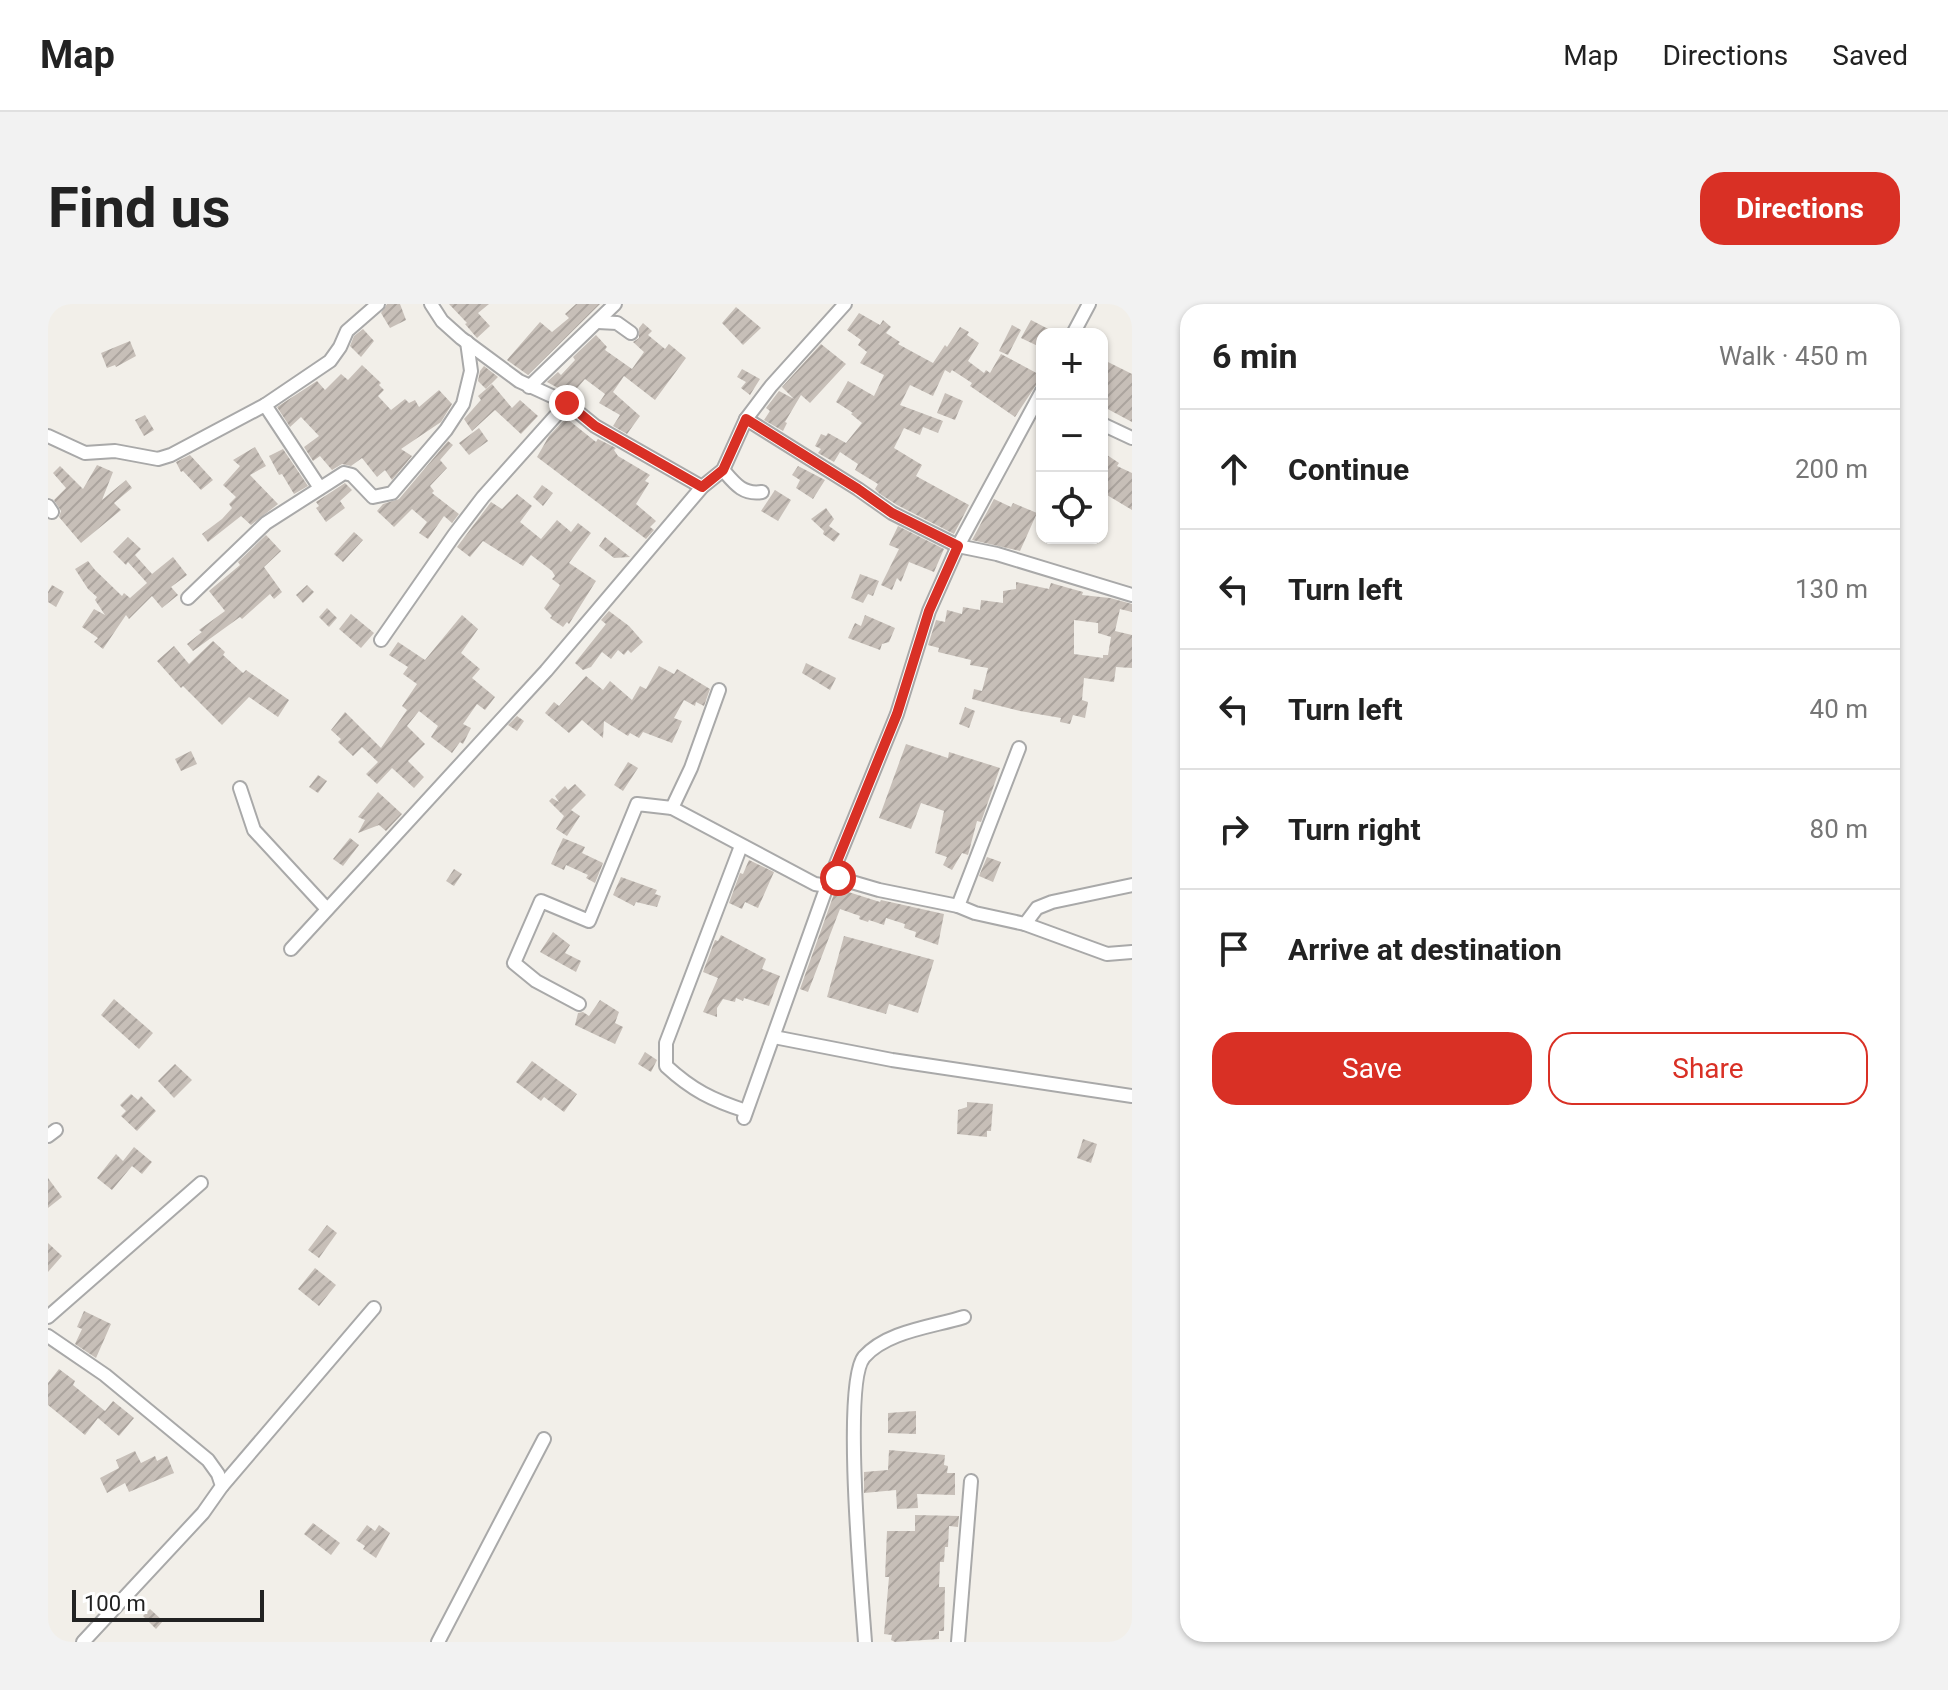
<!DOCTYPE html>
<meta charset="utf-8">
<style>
:root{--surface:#fff;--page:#f2f2f2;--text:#222;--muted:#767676;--line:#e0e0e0;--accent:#d93025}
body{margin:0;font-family:Roboto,sans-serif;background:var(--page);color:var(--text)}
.controls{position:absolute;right:24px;top:24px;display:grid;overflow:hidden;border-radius:16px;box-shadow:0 2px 6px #0004}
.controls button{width:72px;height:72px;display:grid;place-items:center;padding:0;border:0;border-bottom:2px solid var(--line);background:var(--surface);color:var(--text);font:40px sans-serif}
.scale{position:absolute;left:24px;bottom:20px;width:192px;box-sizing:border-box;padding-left:8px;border:4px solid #222;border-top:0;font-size:22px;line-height:28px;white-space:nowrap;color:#222;-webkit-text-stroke:6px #fff;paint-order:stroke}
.stop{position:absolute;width:24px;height:24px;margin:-18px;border:6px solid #d93025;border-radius:50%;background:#fff}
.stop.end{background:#d93025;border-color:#fff;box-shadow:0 2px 8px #0008}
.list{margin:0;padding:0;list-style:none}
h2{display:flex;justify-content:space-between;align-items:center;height:104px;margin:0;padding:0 32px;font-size:34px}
h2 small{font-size:26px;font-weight:400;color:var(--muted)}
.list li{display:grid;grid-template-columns:52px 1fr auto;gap:24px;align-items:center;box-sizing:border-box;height:120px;padding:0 32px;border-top:2px solid var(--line)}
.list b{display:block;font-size:30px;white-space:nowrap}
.list em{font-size:26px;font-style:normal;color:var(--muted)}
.actions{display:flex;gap:16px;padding:24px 32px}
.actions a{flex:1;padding:18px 0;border:2px solid var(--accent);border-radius:24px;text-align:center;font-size:28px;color:var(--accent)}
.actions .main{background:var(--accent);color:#fff}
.icon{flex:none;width:44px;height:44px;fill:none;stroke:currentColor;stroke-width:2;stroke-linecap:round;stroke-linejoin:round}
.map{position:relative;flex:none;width:1084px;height:1338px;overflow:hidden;border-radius:24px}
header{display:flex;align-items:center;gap:48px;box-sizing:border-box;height:112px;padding:0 40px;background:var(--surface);border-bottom:2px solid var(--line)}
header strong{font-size:38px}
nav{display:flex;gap:44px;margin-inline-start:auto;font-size:28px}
.intro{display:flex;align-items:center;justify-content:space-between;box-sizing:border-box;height:192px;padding:0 48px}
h1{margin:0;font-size:56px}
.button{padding:20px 36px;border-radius:24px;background:var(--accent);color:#fff;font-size:28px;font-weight:700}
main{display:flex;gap:48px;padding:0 48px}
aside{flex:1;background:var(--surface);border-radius:24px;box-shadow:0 2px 6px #0004}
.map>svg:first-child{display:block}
.building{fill:url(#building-hatch);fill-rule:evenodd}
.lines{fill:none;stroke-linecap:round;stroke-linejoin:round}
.street-casing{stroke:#a9a9a9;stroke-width:16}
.street{stroke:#fff;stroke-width:12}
.route{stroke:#d93025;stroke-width:10}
</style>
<header>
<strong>Map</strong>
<nav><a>Map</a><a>Directions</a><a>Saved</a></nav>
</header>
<div class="intro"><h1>Find us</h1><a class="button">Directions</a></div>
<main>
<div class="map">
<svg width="1084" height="1338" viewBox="0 0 1084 1338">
<defs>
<pattern id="building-hatch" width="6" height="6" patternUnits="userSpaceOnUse" patternTransform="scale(2)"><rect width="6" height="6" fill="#c7bfb8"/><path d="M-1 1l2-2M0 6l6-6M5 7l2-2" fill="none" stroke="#aba49e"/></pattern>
</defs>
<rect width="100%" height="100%" fill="#f2efe9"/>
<g class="building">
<polygon points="339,0 352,0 358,16 342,24 333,9"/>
<polygon points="401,0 441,0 430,9 442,22 429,34 417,20 419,19"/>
<polygon points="528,0 552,0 480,71 459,56 492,18 504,28 521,14 517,10"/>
<polygon points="688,3 713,24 695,41 674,19"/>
<polygon points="811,9 832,21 835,16 843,23 838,29 852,38 850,40 885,59 897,41 899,43 912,23 921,28 919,31 931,39 920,57 936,69 938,66 942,69 953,50 994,72 967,113 922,82 924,79 904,66 902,69 897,66 885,92 862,81 852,101 895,117 890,129 875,123 872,131 856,124 846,144 874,161 868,172 921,201 906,230 849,201 832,190 827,185 830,180 807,166 810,160 792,148 786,158 770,149 773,145 767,142 773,130 778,132 780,129 798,139 814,119 803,110 805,109 788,98 800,77 826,92 836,71 812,59 819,48 810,41 813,36 799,26"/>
<polygon points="983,16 1010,30 994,30 994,44 973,34"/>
<polygon points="595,19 604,27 600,31 617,45 621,40 638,54 607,96 576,72 565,88 592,112 579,130 565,122 572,111 551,99 557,90 537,75 523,91 499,78 510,68 513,71 527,56 525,53 548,31 559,43 557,46 584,65 596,48 585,38 591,34 591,24"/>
<polygon points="964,21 973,26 960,51 951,47"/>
<polygon points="315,25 326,37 313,53 302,42 306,32"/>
<polygon points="82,37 88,52 68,63 67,61 59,64 53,49"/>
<polygon points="773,40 798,60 762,99 753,91 737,118 739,119 735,127 716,116 722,107 718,104 731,87 746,95 734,83"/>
<polygon points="1054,55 1084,70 1084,118 1054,102"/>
<polygon points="314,61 333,79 331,81 336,86 330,92 343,106 357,95 361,99 367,96 371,103 391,86 404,100 393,118 353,145 364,152 344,176 337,166 329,173 314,154 303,162 294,160 284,166 272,152 265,157 256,143 271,132 253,113 242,123 229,103 269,77 277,86 293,70 300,76"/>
<polygon points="436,62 450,73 438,85 430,77 432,67"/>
<polygon points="694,65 712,75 702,91 693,84 698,78 689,73"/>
<polygon points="444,80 464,104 472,96 490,112 473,130 447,106 424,127 416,115 433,96 430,92"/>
<polygon points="897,89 915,97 907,116 889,109"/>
<polygon points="97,111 106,126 96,132 87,116"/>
<polygon points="518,114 548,138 550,135 568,144 566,146 570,152 602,171 597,177 601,179 588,200 608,217 602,223 606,226 598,235 489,153 501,132"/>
<polygon points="431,124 440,137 421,151 411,139"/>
<polygon points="400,137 405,141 392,156 399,164 382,182 386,187 384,189 411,210 404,219 396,212 380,235 371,229 379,218 364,205 346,223 329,207 335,200 351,195"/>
<polygon points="207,143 218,162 202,171 230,200 203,221 193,212 160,238 154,230 174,215 184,204 181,200 188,193 175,181 192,162 185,156"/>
<polygon points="235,145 260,182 246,190 234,170 231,171 221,152"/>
<polygon points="142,151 165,176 153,186 135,167 133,168 128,158"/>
<polygon points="1059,151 1071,159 1069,162 1084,169 1084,206 1054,188 1054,160"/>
<polygon points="49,161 65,168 54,196 78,176 84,184 66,199 73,206 33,239 11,213 13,207 6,196 18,184 5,169 12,162 35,185"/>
<polygon points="750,162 777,176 765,195 748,184 752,176 744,171"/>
<polygon points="297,179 304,186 292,197 297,204 278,218 268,204 271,202 268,198"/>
<polygon points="494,181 505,189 495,202 485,193"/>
<polygon points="727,186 743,196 730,217 713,207"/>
<polygon points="469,190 484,202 472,218 493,235 509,216 523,228 530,219 543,229 521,259 548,277 521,320 519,318 515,323 502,314 504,312 496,304 512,281 504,275 507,272 504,267 483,251 475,262 435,237 422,253 409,243 443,198 454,205"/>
<polygon points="946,195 963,203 965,199 989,209 972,247 924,236"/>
<polygon points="778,204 786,215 781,222 792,230 786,238 775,230 776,227 763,215"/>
<polygon points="850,222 896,245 886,268 861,258 853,278 849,274 844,286 833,281 851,245 841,241"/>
<polygon points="306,228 315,236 295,258 286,250"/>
<polygon points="218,231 233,247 216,263 234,288 226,295 222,290 194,315 192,313 145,347 139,340 154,328 151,326 177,307 161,287 192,261 190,258"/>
<polygon points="80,233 93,245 87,251 104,270 125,253 139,271 123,283 130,291 114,304 104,292 81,315 78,311 55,345 46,338 50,334 34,323 46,305 57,311 47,296 49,293 40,285 27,265 40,257 47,266 74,292 76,289 82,294 99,279 80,258 78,261 65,248"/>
<polygon points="557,233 582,253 566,254 551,242"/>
<polygon points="812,270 831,277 825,292 820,290 815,299 803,294"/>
<path d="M968 278 1001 285 1003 279 1035 288 1034 291 1062 294 1084 300V308L1072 305 1067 327 1084 331V364L1068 363 1066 378 1036 374 1034 396 1040 398 1037 414 1025 411 1022 420 1012 418 1013 414 972 407 924 395 926 385 934 387 940 364 922 361 923 356 890 348 891 344 880 341 888 316 897 318 899 306 914 310 915 303 932 306 933 296 955 299V287L968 285ZM1026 316 1050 319V329L1063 333 1060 351H1055V354L1026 350Z"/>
<polygon points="4,281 16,288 8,303 0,298 0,288"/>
<polygon points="259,281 266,288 255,299 248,291"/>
<polygon points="279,304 289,314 281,323 271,313"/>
<polygon points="561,307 581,322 595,338 583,349 580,346 576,351 570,346 563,355 554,348 543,363 535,366 527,359 558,320 553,316"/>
<polygon points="303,310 326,329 313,344 291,325"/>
<polygon points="414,311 430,325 413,349 432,365 424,374 447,393 437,406 429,400 415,420 423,424 415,440 412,438 404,449 383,433 390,422 371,407 359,422 377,440 360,457 376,473 366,484 344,464 329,480 318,470 330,458 314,443 305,452 290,438 293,435 283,426 297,408 333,444 359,406 354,402 369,380 355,370 360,363 341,351 350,338 377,356"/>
<polygon points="817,311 847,324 841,338 834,340 832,346 800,334 807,319 813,322"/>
<polygon points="165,337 177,348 175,351 195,369 198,366 241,396 230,413 201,393 174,421 135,382 133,384 109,357 126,342 141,360"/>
<polygon points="758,359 788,374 782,386 754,369"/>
<polygon points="611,362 626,370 629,365 662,385 656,402 648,398 647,402 636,396 626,414 634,417 624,439 595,428 591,434 582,429 580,432 556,417 555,434 534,416 521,429 497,409 506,398 511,402 538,372 555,386 562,377 584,396 592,382 598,385"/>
<polygon points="917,403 927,407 921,424 911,420"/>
<polygon points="469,412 476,417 469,427 460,421"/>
<polygon points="858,440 900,454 901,448 952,464 933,518 929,517 920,551 914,549 904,566 895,561 899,553 887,549 896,507 873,499 863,525 831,514"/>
<polygon points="143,447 149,460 133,467 127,455"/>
<polygon points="580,458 590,464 575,487 566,481"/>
<polygon points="270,471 279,477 270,489 261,483"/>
<polygon points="527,480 538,491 523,506 532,512 519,532 508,525 516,512 501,497 504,494 511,498 507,492 517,482 520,486"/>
<polygon points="330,488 354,510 338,527 331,521 310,529 317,516 310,513"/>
<polygon points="302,534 311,541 295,562 285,555"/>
<polygon points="515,534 537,543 534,549 555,559 547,579 538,574 540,571 518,561 516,566 503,560"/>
<polygon points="939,553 953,558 945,578 931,572"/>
<polygon points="701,556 726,568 710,604 697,598 694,605 681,599 692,569 695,570"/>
<polygon points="406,565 414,570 406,582 398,577"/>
<polygon points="573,573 609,586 607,590 613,592 609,603 588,598 586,602 565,591"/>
<polygon points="791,585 832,598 833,596 896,610 890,641 867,633 868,628 856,624 857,620 838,614 836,621 821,616 820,618 811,615 812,612 792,605 760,688 752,685 787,587"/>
<polygon points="505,628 522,641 517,649 533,657 528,668 492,648"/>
<polygon points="673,631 718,655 714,665 732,672 721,702 696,694 695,697 688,694 687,698 675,695 669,704 669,713 655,708 670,674 655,668 667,636 670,637"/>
<polygon points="796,632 886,656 870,709 841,700 838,710 779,693"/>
<polygon points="66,695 105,729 91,745 53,711"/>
<polygon points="552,696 571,708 567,719 575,723 567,740 527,721 530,709 535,708 541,712"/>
<polygon points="597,748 609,756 603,768 590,760"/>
<polygon points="484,757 529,790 516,808 496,793 493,797 468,778"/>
<polygon points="127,760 144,776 126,794 110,777"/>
<polygon points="83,790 90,796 93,792 108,807 89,827 73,812 78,807 72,801"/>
<polygon points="919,798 945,800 943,827 939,827 939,833 909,830 910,806 919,803"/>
<polygon points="1035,835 1049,840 1043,859 1029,854"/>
<polygon points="86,843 104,858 94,870 84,862 64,886 49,874 68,850 75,857"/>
<polygon points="0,874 14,893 0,904"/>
<polygon points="279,921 289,929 271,954 260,946"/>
<polygon points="0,939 14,952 0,968"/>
<polygon points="267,964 288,981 271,1002 250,985"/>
<polygon points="36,1007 63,1020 48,1054 27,1040 34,1025 29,1023"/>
<polygon points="11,1065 27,1077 25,1081 57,1107 65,1097 86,1114 71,1132 50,1114 37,1131 0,1101 0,1079"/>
<polygon points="868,1107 868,1130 840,1129 840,1109"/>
<polygon points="841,1146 897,1151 896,1161 900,1162 899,1169 907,1169 907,1191 869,1190 870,1204 849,1205 848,1186 816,1189 816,1168 840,1166"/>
<polygon points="87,1147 93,1159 107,1152 109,1157 119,1152 126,1169 81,1188 77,1179 59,1189 52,1174 71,1164 68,1156"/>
<polygon points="867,1211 911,1212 910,1223 901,1222 900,1243 897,1243 896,1258 892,1258 891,1283 897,1283 896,1327 891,1327 891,1335 847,1338 843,1336 844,1331 836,1330 841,1273 837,1273 839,1227 867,1227"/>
<polygon points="265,1219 292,1239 283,1251 256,1230"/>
<polygon points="319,1221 327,1227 331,1221 342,1229 328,1254 315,1245 317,1242 308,1236"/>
<polygon points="102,1305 115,1317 108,1325 95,1312"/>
</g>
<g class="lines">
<defs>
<g id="street">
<polyline points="383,0 394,17 413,34 471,77 519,99 547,122 654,183"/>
<polyline points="550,18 569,19 583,29"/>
<polyline points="1025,30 1041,0"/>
<polyline points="481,83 567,0"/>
<polyline points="217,101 272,184"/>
<polyline points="698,115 810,185 844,209 910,242 949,250 1084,291"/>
<polyline points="1054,120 1084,134"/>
<polyline points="0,132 37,149 67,147 110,155 123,151 217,101 282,57 292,43 299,27 330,0"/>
<path d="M675 166C687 180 695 191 714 188"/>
<polyline points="0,202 4,208"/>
<polyline points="140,294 218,219 296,169 304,171 325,193 344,189 398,126 415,100 423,67 419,38"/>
<polyline points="333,336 406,231 435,193 519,99"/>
<polyline points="192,484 206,526 279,605"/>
<polyline points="624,504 643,464 671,386"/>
<path d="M693 542 618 739V762C644 786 664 796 698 807"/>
<polyline points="910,602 927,609 977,620 1059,650 1084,648"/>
<polyline points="977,620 989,604 1004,598 1084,581"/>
<polyline points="243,645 498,367 654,183 675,166 698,115 723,82 797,0"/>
<polyline points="531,700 488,677 466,659 493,597 541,617 589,500 624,504 767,580 779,582 790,574 831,586 910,602 971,444"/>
<polyline points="726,733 844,756 1084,792"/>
<polyline points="696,814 779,582 849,410 881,307 910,242 994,87"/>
<polyline points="0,832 8,826"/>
<polyline points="0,1013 153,879"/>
<polyline points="0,1032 57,1071 160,1156 170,1170 174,1182 155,1209 35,1338"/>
<polyline points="174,1182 326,1004"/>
<polyline points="390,1338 496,1135"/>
<path d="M817 1338C814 1294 794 1079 816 1053 839 1027 884 1023 916 1013"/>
<polyline points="910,1338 923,1177"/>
</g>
</defs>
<use href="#street" class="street-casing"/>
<use href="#street" class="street"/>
</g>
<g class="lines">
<polyline class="route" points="519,99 547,122 654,183 675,166 698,115 810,185 844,209 910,242 881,307 849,410 779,582 790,574"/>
</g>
</svg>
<div class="controls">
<button>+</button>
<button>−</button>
<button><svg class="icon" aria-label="locate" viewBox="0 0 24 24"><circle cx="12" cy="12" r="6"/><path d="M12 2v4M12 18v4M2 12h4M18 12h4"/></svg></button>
</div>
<div class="scale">100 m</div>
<div class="stop" style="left:790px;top:574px"></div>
<div class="stop end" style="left:519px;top:99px"></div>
</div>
<aside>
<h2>6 min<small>Walk · 450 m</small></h2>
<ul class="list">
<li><svg class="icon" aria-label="ahead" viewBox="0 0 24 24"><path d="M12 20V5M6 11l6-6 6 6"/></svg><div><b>Continue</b></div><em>200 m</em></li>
<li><svg class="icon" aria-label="left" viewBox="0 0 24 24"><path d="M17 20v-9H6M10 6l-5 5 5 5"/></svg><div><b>Turn left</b></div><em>130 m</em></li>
<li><svg class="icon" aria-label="left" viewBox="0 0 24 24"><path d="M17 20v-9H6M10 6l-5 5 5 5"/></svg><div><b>Turn left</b></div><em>40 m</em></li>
<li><svg class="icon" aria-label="right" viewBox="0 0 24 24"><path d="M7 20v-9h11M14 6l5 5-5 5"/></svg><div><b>Turn right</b></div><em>80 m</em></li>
<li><svg class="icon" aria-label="arrive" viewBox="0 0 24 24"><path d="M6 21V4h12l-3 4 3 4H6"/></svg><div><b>Arrive at destination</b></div></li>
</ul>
<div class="actions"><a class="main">Save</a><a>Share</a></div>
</aside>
</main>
